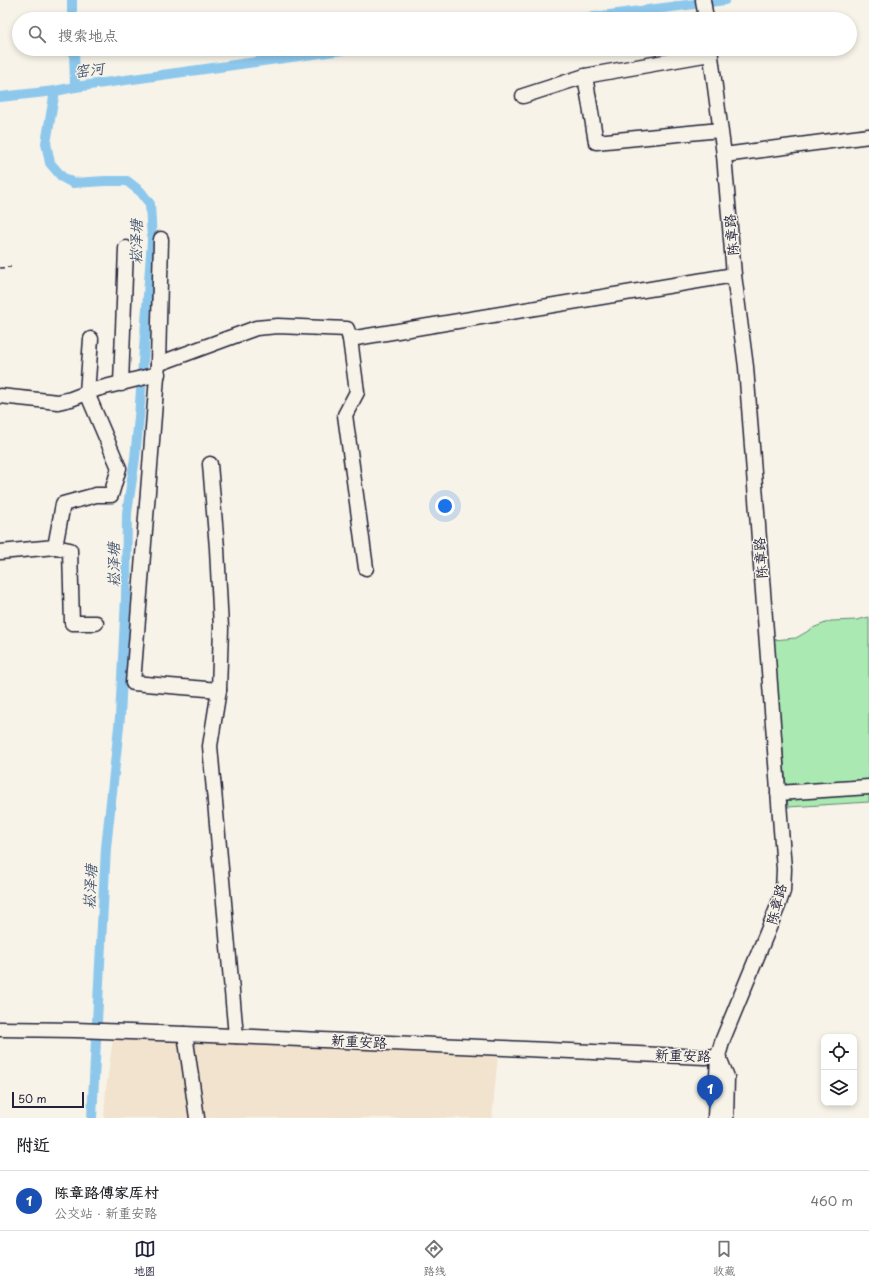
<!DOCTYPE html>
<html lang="zh">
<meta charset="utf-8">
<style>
:root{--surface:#fff;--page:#f2f2f2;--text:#202124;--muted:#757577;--line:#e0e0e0;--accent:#22223b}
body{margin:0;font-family:"Playpen Sans","LXGW WenKai TC",sans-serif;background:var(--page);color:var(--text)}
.controls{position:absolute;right:12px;bottom:12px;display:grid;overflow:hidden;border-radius:8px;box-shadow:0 2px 6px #0003}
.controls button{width:36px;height:36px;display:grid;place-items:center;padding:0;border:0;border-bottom:1px solid var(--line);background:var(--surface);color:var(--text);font:20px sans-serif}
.scale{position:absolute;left:12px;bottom:10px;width:72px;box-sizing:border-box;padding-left:4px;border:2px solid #22223b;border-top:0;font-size:11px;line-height:14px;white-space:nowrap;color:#22223b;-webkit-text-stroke:3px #f7f3e8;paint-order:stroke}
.you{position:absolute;left:445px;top:506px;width:14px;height:14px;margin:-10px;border:3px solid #fff;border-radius:50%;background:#1a73e8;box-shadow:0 0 0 6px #1a73e833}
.badge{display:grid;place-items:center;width:26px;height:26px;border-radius:50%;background:var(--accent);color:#fff;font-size:13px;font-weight:700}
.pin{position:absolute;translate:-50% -33px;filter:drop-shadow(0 1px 2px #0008)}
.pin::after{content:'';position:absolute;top:21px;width:14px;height:12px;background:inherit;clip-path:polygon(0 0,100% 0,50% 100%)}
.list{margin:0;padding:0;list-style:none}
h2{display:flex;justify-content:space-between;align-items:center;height:52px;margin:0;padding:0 16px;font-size:17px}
h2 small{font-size:13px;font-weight:400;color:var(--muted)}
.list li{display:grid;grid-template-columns:26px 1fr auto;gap:12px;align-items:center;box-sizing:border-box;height:60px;padding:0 16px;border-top:1px solid var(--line)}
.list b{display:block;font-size:15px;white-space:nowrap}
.list p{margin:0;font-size:13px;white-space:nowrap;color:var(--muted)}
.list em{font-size:13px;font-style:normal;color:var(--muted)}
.icon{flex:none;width:22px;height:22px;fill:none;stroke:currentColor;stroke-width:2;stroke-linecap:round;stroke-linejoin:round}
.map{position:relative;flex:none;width:869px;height:1118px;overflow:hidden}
.search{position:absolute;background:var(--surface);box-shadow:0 2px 6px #0003;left:12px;right:12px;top:12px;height:44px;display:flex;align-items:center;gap:10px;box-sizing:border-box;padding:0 14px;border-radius:22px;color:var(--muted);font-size:15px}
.sheet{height:112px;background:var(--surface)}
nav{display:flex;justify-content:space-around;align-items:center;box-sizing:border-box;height:56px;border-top:1px solid var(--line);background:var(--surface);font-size:11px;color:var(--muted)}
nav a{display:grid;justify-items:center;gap:2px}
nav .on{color:var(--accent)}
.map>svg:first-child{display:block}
.built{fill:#f1e3ce}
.green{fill:#aae9b1;stroke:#668676}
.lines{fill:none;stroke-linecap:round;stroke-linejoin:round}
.canal{stroke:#8dc8ec;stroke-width:10}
.minor-casing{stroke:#22223b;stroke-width:17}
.path{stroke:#22223b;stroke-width:1.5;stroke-dasharray:4 3;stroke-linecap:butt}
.minor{stroke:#f7f3e8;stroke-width:14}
.labels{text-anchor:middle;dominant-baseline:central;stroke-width:3;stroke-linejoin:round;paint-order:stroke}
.street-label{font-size:14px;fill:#22223b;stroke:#f7f3e8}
.water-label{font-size:15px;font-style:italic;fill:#425470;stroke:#f7f3e8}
</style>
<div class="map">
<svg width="869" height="1118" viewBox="0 0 869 1118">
<rect width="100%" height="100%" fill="#f7f3e8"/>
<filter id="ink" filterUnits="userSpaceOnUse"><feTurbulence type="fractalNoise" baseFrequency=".025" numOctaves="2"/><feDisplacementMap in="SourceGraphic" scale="8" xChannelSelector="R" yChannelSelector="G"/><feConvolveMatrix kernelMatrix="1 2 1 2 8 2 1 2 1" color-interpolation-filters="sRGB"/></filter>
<g filter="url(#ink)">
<polygon class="built" points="113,1039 498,1053 492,1118 104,1118 106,1089"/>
<polygon class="green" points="869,617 869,802 788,807 773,640 796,638 815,627 831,621 857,620"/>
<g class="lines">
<g class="canal">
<polyline points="72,0 72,19"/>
<polyline points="579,19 725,0"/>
<polyline points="74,49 75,87"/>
<polyline points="55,91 46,143 50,163 62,177 73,183 105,181 127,181 141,192 150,204 152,240 139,417 135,458 127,513 126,598 120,717 106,848 92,1118"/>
<polyline points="0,97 55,91 75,87 349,49"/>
</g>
<defs>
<g id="minor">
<polyline points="703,0 706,19"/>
<polyline points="710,49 724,155 734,275 746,367 784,869 783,891 778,906 723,1039 718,1056 715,1118"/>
<polyline points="585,76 596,142 720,130"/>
<polyline points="523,96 585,76 710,54"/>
<polyline points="724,155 869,136"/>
<polyline points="350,339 734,275"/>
<polyline points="158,364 161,239"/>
<polyline points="121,384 126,248"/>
<polyline points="0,396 58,402 71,399 97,389 158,374"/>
<polyline points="210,464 217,548 221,628 219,690 210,746 236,1036"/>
<polyline points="55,547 70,550 72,623 96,623"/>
<polyline points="0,552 55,547 63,504 96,495 111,495 119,468 87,393 91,339"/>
<polyline points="219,690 133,683 158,364 256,328 278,326 347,329 350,339 357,392 345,415 366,568"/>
<polyline points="778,793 869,787"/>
<polyline points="0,1029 75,1030 185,1034 705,1057 718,1056"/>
<polyline points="185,1034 197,1118"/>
<polyline points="720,1060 727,1077 726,1118"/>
</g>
</defs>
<use href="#minor" class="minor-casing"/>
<polyline class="path" points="0,268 11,267"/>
<use href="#minor" class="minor"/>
</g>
</g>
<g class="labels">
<g class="street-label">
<text transform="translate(731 235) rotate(-95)">陈章路</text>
<text transform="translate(760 558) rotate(-94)">陈章路</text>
<text transform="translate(776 904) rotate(-75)">陈章路</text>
<text transform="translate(359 1041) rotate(3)">新重安路</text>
<text transform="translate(683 1055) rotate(2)">新重安路</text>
</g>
<g class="water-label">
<text transform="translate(89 69) rotate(-8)">窑河</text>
<text transform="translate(135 242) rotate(-89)">崧泽塘</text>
<text transform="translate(112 565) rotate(-90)">崧泽塘</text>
<text transform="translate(89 887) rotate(-87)">崧泽塘</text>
</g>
</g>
</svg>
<div class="controls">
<button><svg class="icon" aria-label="locate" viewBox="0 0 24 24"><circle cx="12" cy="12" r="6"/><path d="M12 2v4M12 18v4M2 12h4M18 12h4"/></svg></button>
<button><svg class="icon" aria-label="layers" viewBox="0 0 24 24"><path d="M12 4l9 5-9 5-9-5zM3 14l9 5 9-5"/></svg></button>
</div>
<div class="scale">50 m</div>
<div class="you"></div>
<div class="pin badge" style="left:710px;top:1108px;background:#1a4fb4">1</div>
<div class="search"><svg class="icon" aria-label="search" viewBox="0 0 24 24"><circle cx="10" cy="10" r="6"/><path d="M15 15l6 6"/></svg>搜索地点</div>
</div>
<section class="sheet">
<h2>附近<small></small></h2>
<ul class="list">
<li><span class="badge" style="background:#1a4fb4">1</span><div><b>陈章路傅家厍村</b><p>公交站 · 新重安路</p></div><em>460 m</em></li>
</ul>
</section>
<nav>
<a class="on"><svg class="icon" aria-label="map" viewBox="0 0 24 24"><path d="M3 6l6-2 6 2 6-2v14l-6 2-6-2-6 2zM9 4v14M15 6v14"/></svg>地图</a>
<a><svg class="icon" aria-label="directions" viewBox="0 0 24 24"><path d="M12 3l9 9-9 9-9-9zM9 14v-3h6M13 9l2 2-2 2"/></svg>路线</a>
<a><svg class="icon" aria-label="saved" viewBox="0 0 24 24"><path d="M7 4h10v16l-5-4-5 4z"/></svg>收藏</a>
</nav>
